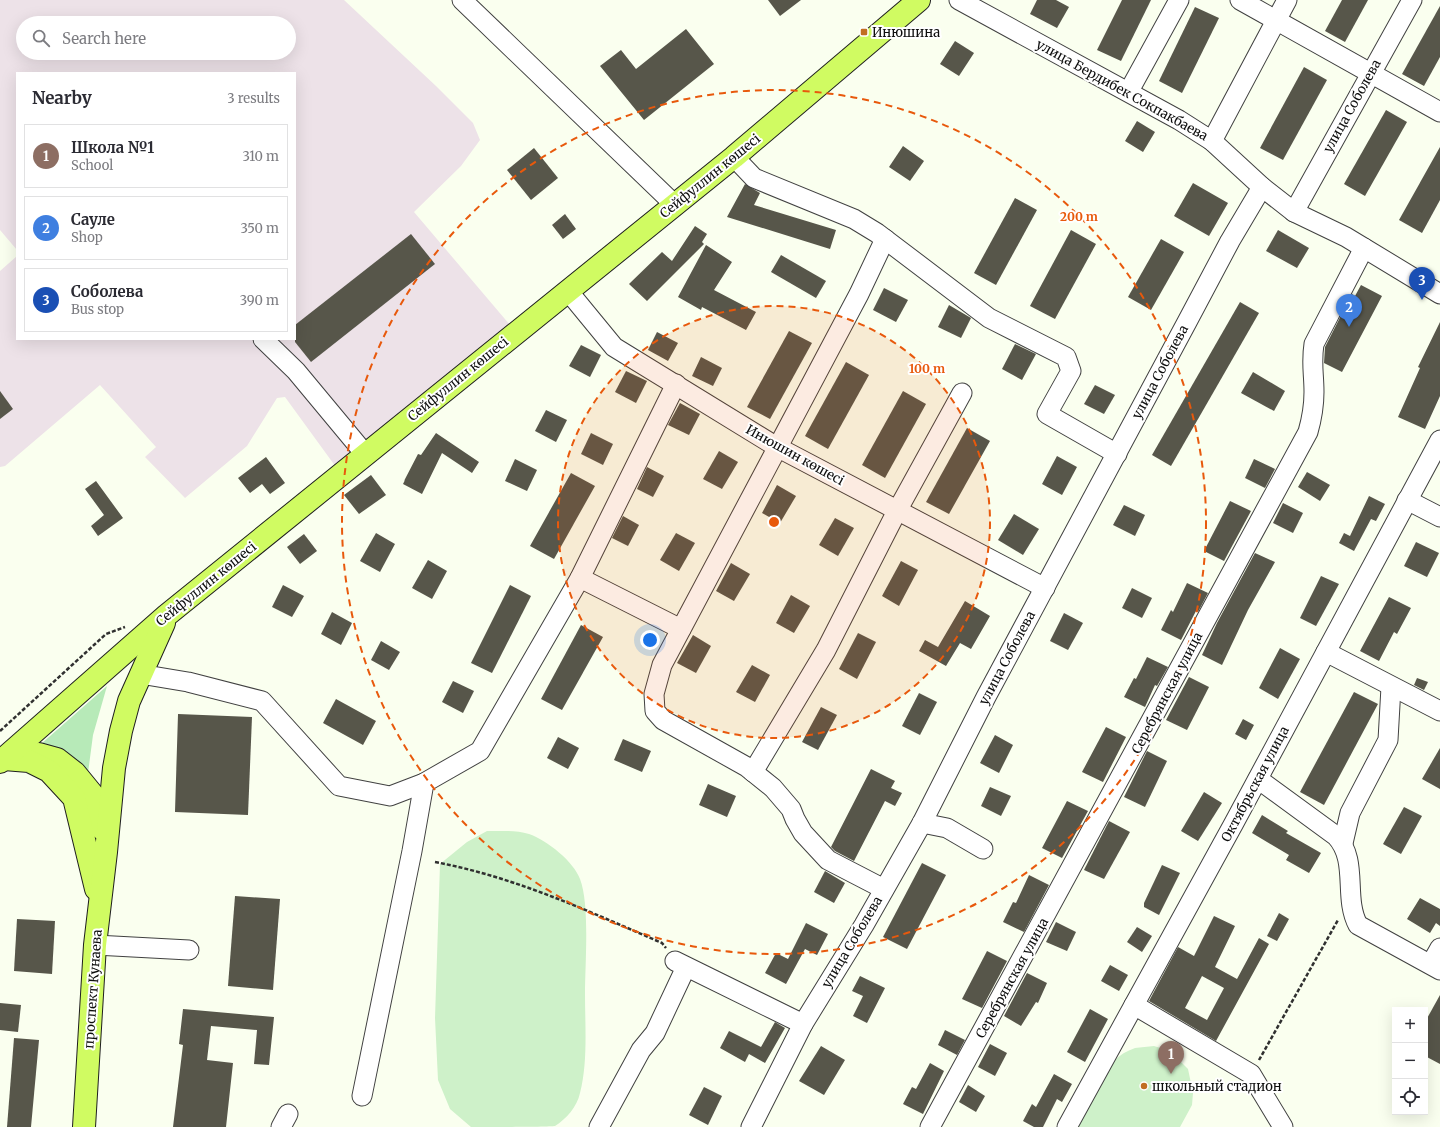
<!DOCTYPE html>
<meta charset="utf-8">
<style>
:root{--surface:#fff;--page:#f2f2f3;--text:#2b2b33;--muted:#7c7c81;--line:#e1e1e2;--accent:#c16e22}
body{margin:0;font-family:Merriweather,serif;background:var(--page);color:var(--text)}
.controls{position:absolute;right:12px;bottom:12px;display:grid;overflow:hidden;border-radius:0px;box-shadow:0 4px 16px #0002}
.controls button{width:36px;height:36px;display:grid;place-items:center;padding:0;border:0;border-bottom:1px solid var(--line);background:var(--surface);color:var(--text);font:20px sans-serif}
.you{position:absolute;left:650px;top:640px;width:14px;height:14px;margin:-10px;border:3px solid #fff;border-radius:50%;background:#1a73e8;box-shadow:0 0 0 6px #1a73e833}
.badge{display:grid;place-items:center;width:26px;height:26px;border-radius:50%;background:var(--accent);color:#fff;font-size:13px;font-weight:700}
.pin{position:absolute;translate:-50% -33px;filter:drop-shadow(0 1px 2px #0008)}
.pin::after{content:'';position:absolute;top:21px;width:14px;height:12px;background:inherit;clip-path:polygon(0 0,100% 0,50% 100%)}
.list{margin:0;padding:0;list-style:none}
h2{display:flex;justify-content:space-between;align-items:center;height:52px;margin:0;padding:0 16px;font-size:17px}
h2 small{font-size:13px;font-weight:400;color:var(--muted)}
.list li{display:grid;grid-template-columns:26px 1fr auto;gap:12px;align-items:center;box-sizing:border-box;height:64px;margin:0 8px 8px;padding:0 8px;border:1px solid var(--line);border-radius:0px}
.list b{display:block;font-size:15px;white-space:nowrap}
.list p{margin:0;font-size:13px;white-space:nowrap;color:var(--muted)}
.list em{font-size:13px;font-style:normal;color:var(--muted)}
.icon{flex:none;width:22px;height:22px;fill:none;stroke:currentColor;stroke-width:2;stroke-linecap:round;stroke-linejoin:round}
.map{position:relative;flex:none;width:1440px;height:1127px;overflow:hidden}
.search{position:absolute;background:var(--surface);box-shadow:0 4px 16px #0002;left:16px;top:16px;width:280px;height:44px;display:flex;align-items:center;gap:10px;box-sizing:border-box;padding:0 14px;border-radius:22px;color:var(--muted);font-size:15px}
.panel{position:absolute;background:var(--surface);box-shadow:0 4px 16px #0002;left:16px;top:72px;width:280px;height:268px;border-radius:0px}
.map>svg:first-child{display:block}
.industrial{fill:#ede2e8;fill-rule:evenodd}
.green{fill:#b7eab8}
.pitch{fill:#cef1c9}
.building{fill:#57564a;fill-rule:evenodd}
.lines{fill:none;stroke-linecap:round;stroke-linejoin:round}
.minor-casing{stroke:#414141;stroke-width:21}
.major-casing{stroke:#1f1f1f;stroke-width:24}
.path{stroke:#303030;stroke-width:2.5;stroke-dasharray:4 2;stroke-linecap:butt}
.minor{stroke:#fff;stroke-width:19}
.major{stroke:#d0fb62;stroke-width:22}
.ring{fill:none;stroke:#e8590c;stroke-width:2;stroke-dasharray:7 5}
.poi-dot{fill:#c16e22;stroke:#fff;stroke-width:1.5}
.labels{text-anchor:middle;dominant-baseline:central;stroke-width:4;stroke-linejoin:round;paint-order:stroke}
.poi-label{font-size:13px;fill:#0e0e0e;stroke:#fff;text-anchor:start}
.street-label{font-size:13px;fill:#0e0e0e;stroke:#fff}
.centre{fill:#e8590c;stroke:#fff;stroke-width:2}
.ring-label{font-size:12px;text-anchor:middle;font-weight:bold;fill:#e8590c;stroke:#fff;stroke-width:4;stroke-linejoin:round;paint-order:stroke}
</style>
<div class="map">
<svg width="1440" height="1127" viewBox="0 0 1440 1127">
<rect width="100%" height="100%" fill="#faffef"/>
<path class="industrial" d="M0 0H344L436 86 473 123 480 140 461 166 414 212 516 332 341 474 285 397 277 398 247 446 185 498 145 457 156 447 100 385 5 466 0 467V271L17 256V339H295V73H17V250L0 230ZM23 23H289V53H23Z"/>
<polygon class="green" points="107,686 93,735 88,773 41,744"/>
<g class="pitch">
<path d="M487 831C501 831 516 830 529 834 547 840 574 862 580 879 590 905 585 964 585 994 585 1026 588 1062 580 1093 577 1107 566 1119 555 1126 548 1127 483 1127 471 1127L450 1109 438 1080 435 1018 440 864 467 842Z"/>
<path d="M1154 1046 1170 1051 1188 1069 1193 1093 1192 1105 1180 1127H1074C1089 1098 1102 1059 1135 1048 1141 1047 1148 1047 1154 1046Z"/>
</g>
<g class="building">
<polygon points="768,0 801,0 780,16"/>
<polygon points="1037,0 1056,0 1069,7 1057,28 1030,14"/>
<polygon points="1122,0 1151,0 1121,61 1097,50"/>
<polygon points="1342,0 1368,0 1345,42 1325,31"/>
<polygon points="1440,6 1440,57 1424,86 1402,74"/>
<polygon points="1195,7 1219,18 1182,93 1159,81"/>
<polygon points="686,29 714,64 644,120 600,66 621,50 636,69"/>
<polygon points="955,41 974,53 959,76 940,64"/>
<polygon points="1304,67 1327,80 1283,160 1260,148"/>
<polygon points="1386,110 1407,122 1365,196 1344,184"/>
<polygon points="1137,121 1155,132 1143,152 1125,141"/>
<polygon points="903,146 924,161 910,181 889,167"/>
<polygon points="1440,147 1440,200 1422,233 1399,220"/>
<polygon points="534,148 558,178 531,200 507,170"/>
<polygon points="1193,183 1228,203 1209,236 1174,216"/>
<polygon points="745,184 760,193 754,205 836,230 830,249 727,217"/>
<polygon points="1015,198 1037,210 996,285 974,273"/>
<polygon points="565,214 576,229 563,239 552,225"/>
<polygon points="695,226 707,234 702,242 704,244 647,301 629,284 662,252 672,261"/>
<polygon points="1071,230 1096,244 1055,319 1030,306"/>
<polygon points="1278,230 1309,248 1297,268 1266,251"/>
<polygon points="411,234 435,264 311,362 295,342 295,325"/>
<polygon points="1161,239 1184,252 1151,310 1128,297"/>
<polygon points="706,245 732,262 714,290 756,312 746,330 702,307 701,310 678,297"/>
<polygon points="781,255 826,281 816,298 771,272"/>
<polygon points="1361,285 1382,296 1342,372 1324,363 1325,347 1352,294 1355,296"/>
<polygon points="884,288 908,300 896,322 873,310"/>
<polygon points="1240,302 1259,313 1171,466 1152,455"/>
<polygon points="949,305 971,318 961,338 938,327"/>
<polygon points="1440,322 1440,396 1425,429 1398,417 1420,368 1418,367"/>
<polygon points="789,331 812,343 770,419 747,407"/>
<polygon points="657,332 678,343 668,361 648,350"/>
<polygon points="1015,344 1036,354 1022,380 1002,369"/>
<polygon points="581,345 601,355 590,377 569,366"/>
<polygon points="701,357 722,368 713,386 692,376"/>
<polygon points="846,362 869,375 828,449 805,436"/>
<polygon points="626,371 647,381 636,403 615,392"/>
<polygon points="1253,372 1285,391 1274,411 1241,393"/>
<polygon points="1095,385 1115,395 1104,414 1084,404"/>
<polygon points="0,391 13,409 0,419"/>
<polygon points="903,391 926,404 885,478 862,465"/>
<polygon points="680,403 700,414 689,435 668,425"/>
<polygon points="546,410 567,420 556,442 535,431"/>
<polygon points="967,428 990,441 949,514 926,502"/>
<polygon points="436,433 479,462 472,473 442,453 422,494 403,484 405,480 404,481 418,454 421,455"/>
<polygon points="591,433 613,444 603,465 581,454"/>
<polygon points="719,451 738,462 722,489 703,479"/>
<polygon points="1057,456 1077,467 1062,495 1042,484"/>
<polygon points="266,457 285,483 270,494 262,484 250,493 238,478"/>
<polygon points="515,459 537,470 527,491 505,481"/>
<polygon points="1254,459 1275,469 1265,488 1245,478"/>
<polygon points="647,467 664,476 653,497 637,489"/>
<polygon points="1307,472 1330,485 1320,501 1298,487"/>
<polygon points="571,473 595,486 554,559 530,546"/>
<polygon points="371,475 386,495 359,514 344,495"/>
<polygon points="96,481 123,518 98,536 91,526 104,515 85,489"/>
<polygon points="777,485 796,496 780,523 762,513"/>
<polygon points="1369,496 1385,504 1376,521 1371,519 1354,551 1339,543 1344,533 1350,536"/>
<polygon points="1230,501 1251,511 1224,561 1204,551"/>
<polygon points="1283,503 1303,513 1293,533 1273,523"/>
<polygon points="1124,505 1145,515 1135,536 1113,525"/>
<polygon points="1014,514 1039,529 1023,555 998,540"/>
<polygon points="623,516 639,525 628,546 612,538"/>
<polygon points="835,518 854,528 838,556 819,545"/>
<polygon points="376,533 395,544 380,572 360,561"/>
<polygon points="676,533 695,543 679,571 660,560"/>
<polygon points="304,534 317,551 300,564 287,547"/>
<polygon points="1416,542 1439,553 1427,577 1404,566"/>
<polygon points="1255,553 1275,562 1248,610 1222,665 1202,655 1217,623"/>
<polygon points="428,560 447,571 432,599 412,588"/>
<polygon points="901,561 918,570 899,606 882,596"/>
<polygon points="731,563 750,574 734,601 716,591"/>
<polygon points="1321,576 1339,584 1316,626 1300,618"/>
<polygon points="1187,583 1208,593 1198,612 1196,611 1181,640 1161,630 1171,610 1173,612"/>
<polygon points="283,585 304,596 292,617 272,607"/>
<polygon points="510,585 531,596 492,673 471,663"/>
<polygon points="1132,588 1152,598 1142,618 1122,608"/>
<polygon points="791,595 810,606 794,633 776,623"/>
<polygon points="1389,597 1411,608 1397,634 1394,632 1379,661 1360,651"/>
<polygon points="965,601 990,616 971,649 960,643 946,666 919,651 925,640 938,647"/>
<polygon points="332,612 352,623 341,645 321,634"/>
<polygon points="1064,613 1083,623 1068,650 1050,641"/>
<polygon points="581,625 603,637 562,710 541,699"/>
<polygon points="858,633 876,642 857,679 839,669"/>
<polygon points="693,635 711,646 696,673 677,663"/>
<polygon points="381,641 400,652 389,670 371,660"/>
<polygon points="1280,648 1300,659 1278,699 1259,688"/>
<polygon points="1147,657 1168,667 1157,686 1155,685 1145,707 1124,697 1134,678 1136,679"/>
<polygon points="752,665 770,675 755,702 736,692"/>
<polygon points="1189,677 1209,687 1187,730 1166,720"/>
<polygon points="1417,678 1428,682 1424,690 1414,685"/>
<polygon points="453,681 474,691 463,713 442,702"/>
<polygon points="1354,692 1378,704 1324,805 1300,792"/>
<polygon points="919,693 937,702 920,735 902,726"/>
<polygon points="336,699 376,721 363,745 323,723"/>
<polygon points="821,707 837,715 818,750 802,742"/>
<polygon points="178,714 252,717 248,815 175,812"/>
<polygon points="1243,719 1254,725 1246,740 1235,734"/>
<polygon points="1106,727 1126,737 1103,782 1082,772"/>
<polygon points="995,735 1013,745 999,773 980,763"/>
<polygon points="558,737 579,748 568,769 547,758"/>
<polygon points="623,739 651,751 642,772 614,760"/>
<polygon points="1440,748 1440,789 1422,779"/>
<polygon points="1147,751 1167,761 1145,807 1124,797"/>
<polygon points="871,769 895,781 891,788 902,793 895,806 885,801 854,861 835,851 831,847"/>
<polygon points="708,784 736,796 727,817 699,805"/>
<polygon points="990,787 1011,796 1001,816 981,806"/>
<polygon points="1204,792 1222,803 1198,841 1181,831"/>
<polygon points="1067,801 1088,811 1062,858 1042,848"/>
<polygon points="1404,807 1422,816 1401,854 1383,844"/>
<polygon points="1262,815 1288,831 1286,833 1321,853 1309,873 1286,860 1289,855 1252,833"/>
<polygon points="1109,821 1130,832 1104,879 1084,870"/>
<polygon points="922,863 946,875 907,949 883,937"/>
<polygon points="1162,865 1180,873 1159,915 1144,907 1144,903"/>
<polygon points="825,871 845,883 834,903 814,892"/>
<polygon points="1029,875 1049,885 1024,932 1003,922 1013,902 1016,903"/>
<polygon points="235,896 280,899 273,990 228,986"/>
<polygon points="1420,898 1440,909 1440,926 1436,923 1430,933 1407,919"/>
<polygon points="1279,913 1289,919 1277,941 1267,936"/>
<path d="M1214 916 1235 926 1215 967 1237 979 1259 938 1269 944 1216 1041 1149 1001 1178 947 1194 956ZM1202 976 1224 988 1207 1020 1185 1008Z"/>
<polygon points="17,919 55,921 52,974 14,971"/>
<polygon points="1056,922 1076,932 1067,951 1046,942"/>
<polygon points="806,923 828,934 817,955 805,949 786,984 765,973 776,953 788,959"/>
<polygon points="1137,927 1152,936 1142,952 1127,942"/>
<polygon points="987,951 1007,961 982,1008 962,999"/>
<polygon points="1110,965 1128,975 1119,991 1101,981"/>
<polygon points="1027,973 1047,983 1038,1003 1036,1002 1021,1026 1004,1016"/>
<polygon points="860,976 885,988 867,1023 853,1016 863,996 852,991"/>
<polygon points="1440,995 1440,1064 1425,1056 1425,1022"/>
<polygon points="0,1003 21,1005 18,1032 0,1030"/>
<polygon points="183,1009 274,1017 269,1065 254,1064 257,1030 211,1026 207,1060 233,1063 226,1127 173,1127 183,1045 179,1044"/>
<polygon points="1090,1009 1108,1019 1085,1062 1067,1052"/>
<polygon points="775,1022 785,1028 765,1063 749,1054 745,1062 720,1048 729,1031 761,1047"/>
<polygon points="945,1030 965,1040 957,1055 938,1045"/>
<polygon points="14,1038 39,1040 31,1127 7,1127"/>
<polygon points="990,1044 1007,1053 995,1076 978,1067"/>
<polygon points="821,1046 845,1060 824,1095 799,1081"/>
<polygon points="930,1063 944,1071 923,1114 903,1104 912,1087 916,1089"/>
<polygon points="1054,1074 1072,1084 1062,1102 1057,1099 1043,1127 1034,1127 1023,1121 1032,1104 1036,1107"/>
<polygon points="968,1085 985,1096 976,1112 959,1102"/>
<polygon points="704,1087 722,1096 708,1125 689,1115"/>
</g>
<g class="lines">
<defs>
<g id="minor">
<polyline points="462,0 675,205"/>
<polyline points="959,0 1179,120 1212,141 1262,187 1294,212 1346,237 1440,294"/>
<polyline points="1240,0 1440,112"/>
<polyline points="1129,91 1179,0"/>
<polyline points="1212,141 1287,0"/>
<polyline points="734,157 754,178 854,219 877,233 989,318 1066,357 1071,371 1047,414 1117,454"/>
<polyline points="1294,212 1412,0"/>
<polyline points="568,291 614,347 777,447 1045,588"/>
<polyline points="263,339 296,371 365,454"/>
<polyline points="1407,500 1440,517"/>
<polyline points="580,578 681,629"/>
<polyline points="1326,652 1440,711"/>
<polyline points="140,674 188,682 262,701 339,786 390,796 424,783 480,751 580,578 676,384"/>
<polyline points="753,772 826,650 897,511 962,393"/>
<path d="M1258 779 1336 836C1359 861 1343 897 1358 925L1440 970"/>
<polyline points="922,823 947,828 983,849"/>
<polyline points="1343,843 1350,813 1388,740 1391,687"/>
<polyline points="884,889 828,860 803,833 795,819 791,809 773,788 747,767 663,720 655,711 654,694 662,665 859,294 885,239"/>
<polyline points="95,945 189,950"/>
<polyline points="675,961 803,1024"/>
<polyline points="1431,964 1440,948"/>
<polyline points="1134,1005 1251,1074 1283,1127"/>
<polyline points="362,1096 412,851 424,783"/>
<polyline points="281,1127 288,1114"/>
<polyline points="599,1127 641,1050 655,1033 686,967"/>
<polyline points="751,1127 803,1024 864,925 922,823 986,697 1187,322 1230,241 1262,187"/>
<path d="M930 1127 1308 432C1312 418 1314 406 1314 392 1314 374 1311 363 1314 344L1364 248"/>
<polyline points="1067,1127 1234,823 1440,440"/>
</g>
<g id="major">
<polyline points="39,754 57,759 75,773 93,795 101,828"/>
<polyline points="4,759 29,761 49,771 74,798 96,889"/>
<polyline points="0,762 167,615 734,157 919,0"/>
<polyline points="84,1127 95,945 106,852 114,768 121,731 129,701 164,623"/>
</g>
</defs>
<use href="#minor" class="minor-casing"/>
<use href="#major" class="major-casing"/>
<g class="path">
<polyline points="0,731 106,634 125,627"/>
<path d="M435 862C515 877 588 911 662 943L666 948"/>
<polyline points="1259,1060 1338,920"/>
</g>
<use href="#minor" class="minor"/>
<use href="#major" class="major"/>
</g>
<circle cx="774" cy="522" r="216" fill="#e8590c" fill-opacity=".12"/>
<g class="ring">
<circle cx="774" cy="522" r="216"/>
<circle cx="774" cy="522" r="432"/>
</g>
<g class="poi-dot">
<rect x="860" y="28" width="8" height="8" rx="2"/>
<circle cx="1144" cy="1086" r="4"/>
</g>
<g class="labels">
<g class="poi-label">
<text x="872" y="32">Инюшина</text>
<text x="1152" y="1086">школьный стадион</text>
</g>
<g class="street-label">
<text transform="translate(1122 90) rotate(29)">улица Бердибек Сокпакбаева</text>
<text transform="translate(1352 106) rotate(-61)">улица Соболева</text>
<text transform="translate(710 176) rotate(-39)">Сейфуллин көшесі</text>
<text transform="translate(1160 372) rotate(-62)">улица Соболева</text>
<text transform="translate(458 379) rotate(-39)">Сейфуллин көшесі</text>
<text transform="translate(795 455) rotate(29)">Инюшин көшесі</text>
<text transform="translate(206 584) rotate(-39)">Сейфуллин көшесі</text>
<text transform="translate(1007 658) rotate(-62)">улица Соболева</text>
<text transform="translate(1167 693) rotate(-62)">Серебрянская улица</text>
<text transform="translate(1255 784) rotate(-62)">Октябрьская улица</text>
<text transform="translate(852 942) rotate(-59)">улица Соболева</text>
<text transform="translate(1012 978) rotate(-61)">Серебрянская улица</text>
<text transform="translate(93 989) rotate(-86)">проспект Кунаева</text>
</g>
</g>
<circle cx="774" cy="522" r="6" class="centre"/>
<g class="ring-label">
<text x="1079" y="221">200 m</text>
<text x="927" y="373">100 m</text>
</g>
</svg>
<div class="controls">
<button>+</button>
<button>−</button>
<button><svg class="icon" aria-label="locate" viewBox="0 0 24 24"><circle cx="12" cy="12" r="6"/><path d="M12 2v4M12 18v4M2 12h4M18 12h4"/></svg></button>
</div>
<div class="you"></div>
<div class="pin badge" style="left:1171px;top:1074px;background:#8d6e63">1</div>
<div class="pin badge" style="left:1349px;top:327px;background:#3f7fe0">2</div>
<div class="pin badge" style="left:1422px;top:300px;background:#1a4fb4">3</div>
<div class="search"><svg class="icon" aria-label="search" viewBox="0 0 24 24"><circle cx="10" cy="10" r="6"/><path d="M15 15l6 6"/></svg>Search here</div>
<section class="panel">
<h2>Nearby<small>3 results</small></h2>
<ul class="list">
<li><span class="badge" style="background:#8d6e63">1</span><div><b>Школа №1</b><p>School</p></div><em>310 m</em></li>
<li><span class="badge" style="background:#3f7fe0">2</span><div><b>Сауле</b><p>Shop</p></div><em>350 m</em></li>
<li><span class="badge" style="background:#1a4fb4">3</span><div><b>Соболева</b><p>Bus stop</p></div><em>390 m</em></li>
</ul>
</section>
</div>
